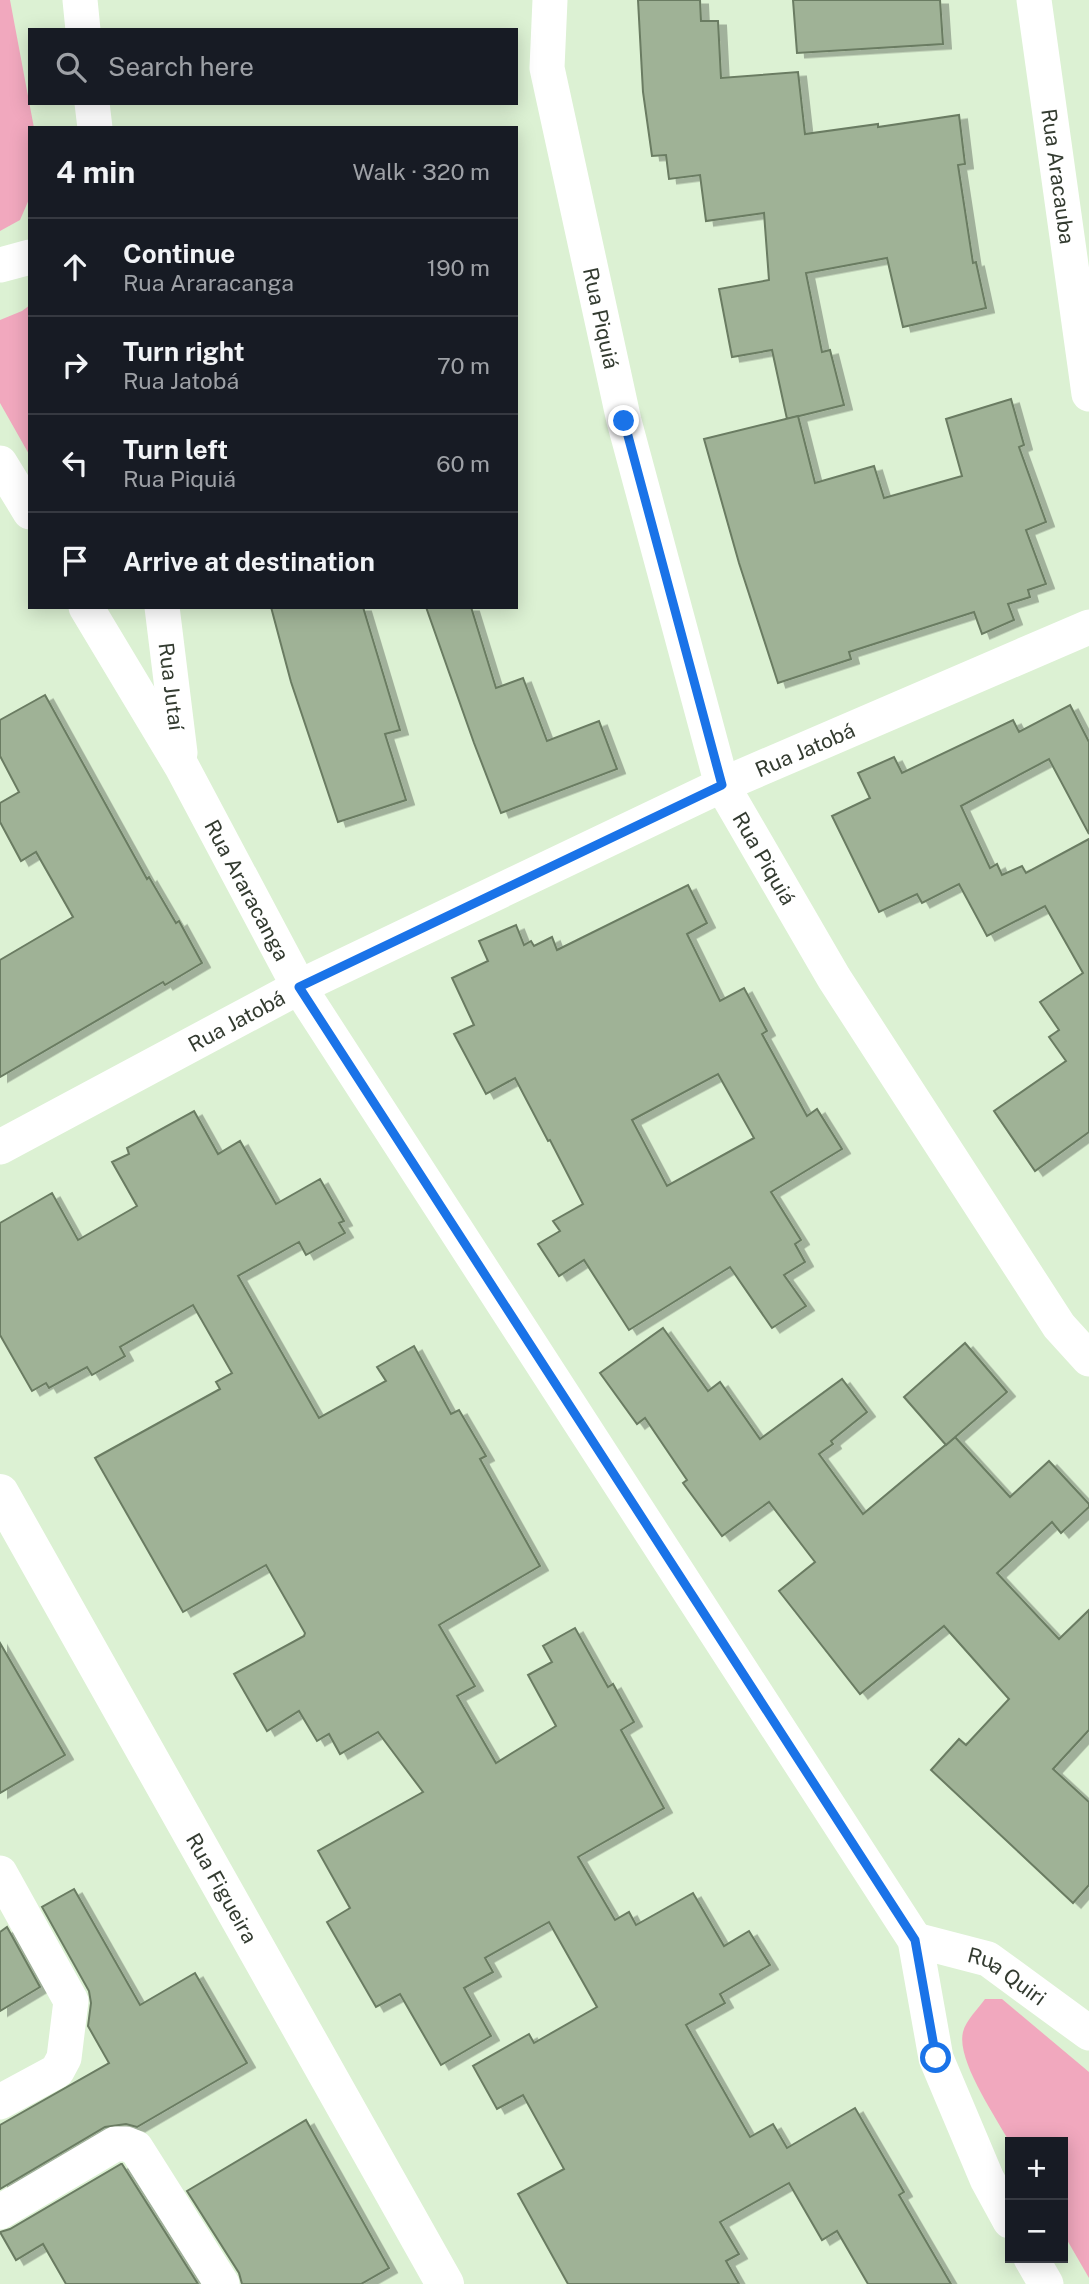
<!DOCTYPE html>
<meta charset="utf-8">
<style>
:root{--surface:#171b24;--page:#20242c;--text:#f1f3f6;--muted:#9ea1a6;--line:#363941}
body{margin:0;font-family:"Public Sans",sans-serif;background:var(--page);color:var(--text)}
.controls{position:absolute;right:21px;bottom:21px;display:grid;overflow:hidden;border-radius:0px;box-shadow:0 4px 18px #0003}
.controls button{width:63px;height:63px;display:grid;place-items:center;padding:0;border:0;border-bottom:2px solid var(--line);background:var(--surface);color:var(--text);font:35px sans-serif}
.stop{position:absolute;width:21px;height:21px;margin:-16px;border:5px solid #1a73e8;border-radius:50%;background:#fff}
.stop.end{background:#1a73e8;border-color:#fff;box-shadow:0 2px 7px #0008}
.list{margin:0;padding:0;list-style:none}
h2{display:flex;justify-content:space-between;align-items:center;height:91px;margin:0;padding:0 28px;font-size:30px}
h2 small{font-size:23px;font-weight:400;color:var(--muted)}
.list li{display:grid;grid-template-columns:46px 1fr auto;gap:21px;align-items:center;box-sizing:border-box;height:98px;padding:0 28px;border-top:2px solid var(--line)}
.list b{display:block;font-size:26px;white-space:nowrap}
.list p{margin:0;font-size:23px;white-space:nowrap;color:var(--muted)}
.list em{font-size:23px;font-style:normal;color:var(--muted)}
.icon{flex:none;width:38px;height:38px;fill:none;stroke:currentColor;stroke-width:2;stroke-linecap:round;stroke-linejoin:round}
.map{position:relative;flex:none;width:1089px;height:2284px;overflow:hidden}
.search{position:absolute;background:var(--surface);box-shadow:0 4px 18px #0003;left:28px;top:28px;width:490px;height:77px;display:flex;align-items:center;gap:18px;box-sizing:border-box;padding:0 24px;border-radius:0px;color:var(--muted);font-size:26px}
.panel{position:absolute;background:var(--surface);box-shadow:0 4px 18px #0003;left:28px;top:126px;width:490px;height:483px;border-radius:0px}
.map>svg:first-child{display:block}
.green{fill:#f1a8be}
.building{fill:#9fb296;stroke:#6a7c62;stroke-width:2;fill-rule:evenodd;filter:url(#shadow)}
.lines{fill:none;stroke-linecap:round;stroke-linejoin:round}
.street{stroke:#fff;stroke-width:35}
.secondary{stroke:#fff;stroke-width:38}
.route{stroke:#1a73e8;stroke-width:9}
.labels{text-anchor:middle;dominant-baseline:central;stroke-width:6;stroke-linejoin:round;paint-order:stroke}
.street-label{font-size:21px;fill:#333b30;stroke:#dcf1d3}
</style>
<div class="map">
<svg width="1089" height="2284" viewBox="0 0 1089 2284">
<defs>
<filter id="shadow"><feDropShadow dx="8" dy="4.5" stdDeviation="0" flood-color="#0004"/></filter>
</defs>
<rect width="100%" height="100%" fill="#dcf1d3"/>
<g class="green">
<polygon points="0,0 10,0 34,128 30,128 30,197 20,220 0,231"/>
<polygon points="30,305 30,456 0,403 0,320 22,311"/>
<path d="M985 1999H1002L1089 2072V2278L1063 2233V2142L1010 2143C996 2117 956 2060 963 2032 966 2020 978 2009 985 1999Z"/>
</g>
<g class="building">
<polygon points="638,0 700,0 701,21 718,21 721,78 798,72 805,134 878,124 878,127 959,115 965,164 958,165 973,263 976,262 986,308 903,327 887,258 806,273 822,352 830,350 844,405 787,419 772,350 732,357 719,289 769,280 764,213 706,221 700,175 669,179 666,155 652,156 643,92"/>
<polygon points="793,0 940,0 943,44 797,53"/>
<polygon points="1011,399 1024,445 1019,447 1046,522 1026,530 1046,584 1028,590 1030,597 1008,604 1014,620 982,634 974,612 849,652 851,659 778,683 739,563 704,439 798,416 815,483 874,466 884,498 962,476 946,419"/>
<polygon points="271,607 363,607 400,730 385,734 406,800 338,822 291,682"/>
<polygon points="426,607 471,607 496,688 523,678 547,741 599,721 617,769 501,813 474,743"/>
<polygon points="45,695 147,879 149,877 176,923 179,921 202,963 165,985 163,982 0,1077 0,960 73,917 36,852 21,861 0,822 0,803 19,792 0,756 0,720"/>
<polygon points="1070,705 1089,742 1089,834 1049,759 961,806 990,868 997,864 1002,875 1022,866 1026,873 1089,839 1089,1132 1035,1171 994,1111 1066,1061 1049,1037 1059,1030 1040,1002 1083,973 1045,906 987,936 959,884 922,903 917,894 879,912 832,816 870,798 858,773 894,757 902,773 1013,720 1019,732"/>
<path d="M688 885 707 923 687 934 720 1001 744 988 767 1031 762 1034 807 1116 817 1109 842 1149 771 1192 801 1240 795 1244 805 1262 784 1275 806 1306 772 1328 730 1267 629 1330 584 1260 559 1276 538 1244 560 1231 553 1221 583 1204 550 1140 548 1141 515 1078 486 1094 454 1034 474 1025 452 978 488 961 479 941 516 925 524 945 531 941 534 946 552 937 557 950ZM718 1074 754 1138 667 1186 632 1120Z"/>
<polygon points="194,1111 218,1154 240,1141 276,1204 320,1179 344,1221 339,1223 345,1233 306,1255 299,1242 238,1276 319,1418 386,1381 377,1367 414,1346 451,1414 459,1410 486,1456 480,1459 540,1566 439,1625 475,1686 457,1696 496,1763 556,1726 528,1675 552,1662 543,1646 575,1628 608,1687 613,1684 634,1722 621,1730 664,1808 578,1857 615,1920 629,1912 636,1925 693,1893 724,1946 749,1931 770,1965 720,1994 725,2003 686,2025 750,2137 773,2124 787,2148 855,2108 904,2192 899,2195 951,2284 868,2284 837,2231 822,2240 789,2183 720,2222 739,2254 726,2261 739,2284 568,2284 518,2194 564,2169 523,2095 497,2109 473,2066 529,2034 534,2043 597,2007 549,1922 485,1958 493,1972 464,1988 491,2036 441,2065 400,1994 376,2007 327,1922 350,1908 318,1851 423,1792 378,1732 340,1754 329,1734 317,1741 299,1711 267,1731 234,1674 304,1636 305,1633 266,1565 183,1612 95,1458 220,1389 216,1382 232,1373 193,1305 120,1347 125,1356 92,1375 87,1367 49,1388 46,1383 32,1391 0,1335 0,1223 52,1193 78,1240 137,1206 112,1162 129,1154 127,1148"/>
<polygon points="663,1328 708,1391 720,1382 760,1439 842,1379 867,1412 831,1441 833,1444 819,1454 863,1514 955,1437 1010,1497 1049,1461 1089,1504 1089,1507 1061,1533 1052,1522 997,1573 1059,1639 1089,1610 1089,1730 1053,1769 1089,1802 1089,1885 1073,1903 931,1770 959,1739 966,1745 1009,1699 944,1626 860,1694 779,1591 815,1562 769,1502 722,1536 683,1483 687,1480 645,1418 637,1424 600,1373"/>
<polygon points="965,1343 1007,1392 946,1445 904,1397"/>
<polygon points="0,1643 65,1755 0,1793"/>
<polygon points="74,1889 140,2005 195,1973 247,2063 137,2127 126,2124 105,2127 0,2189 0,2125 109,2063 88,2026 91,2003 89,1991 42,1907"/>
<polygon points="7,1927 40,1987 0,2011 0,1932"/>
<polygon points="306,2120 389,2268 361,2284 242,2284 239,2273 187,2191"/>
<polygon points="121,2164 122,2164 198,2284 66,2284 43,2244 16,2260 0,2232 10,2229"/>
</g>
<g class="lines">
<g class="street">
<polyline points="80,0 83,30"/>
<path id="s1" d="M550 0 547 68 624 421 722 785 834 978 1059 1326 1089 1359"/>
<path id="s2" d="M1034 0 1089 394"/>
<polyline points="92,103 95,128"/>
<polyline points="0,265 30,257"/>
<polyline points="0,463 30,512"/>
<path id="s3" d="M86 607 182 767 299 987 915 1940 936 2058 987 2179 1010 2221"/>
<path id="s4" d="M162 607 180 753"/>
<path id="s5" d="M0 1147 299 987 722 785 1089 627"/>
<polyline points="0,1873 71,2001 64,2058 57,2071 0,2102"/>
<path id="s6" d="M915 1940 988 1959 1089 2033"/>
<polyline points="0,2212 115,2144 126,2144 136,2148 222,2284"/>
<polyline points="1031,2258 1046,2284"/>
</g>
<path class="secondary" id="s7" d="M0 1493 445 2284"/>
</g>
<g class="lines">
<polyline class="route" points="624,421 722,785 299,987 915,1940 936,2058"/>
</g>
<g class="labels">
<g class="street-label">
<text stroke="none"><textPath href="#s2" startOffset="178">Rua Aracauba</textPath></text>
<text stroke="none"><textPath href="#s1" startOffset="324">Rua Piquiá</textPath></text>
<text stroke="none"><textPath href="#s4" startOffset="80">Rua Jutaí</textPath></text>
<text stroke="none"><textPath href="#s5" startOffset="898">Rua Jatobá</textPath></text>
<text stroke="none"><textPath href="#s1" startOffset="891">Rua Piquiá</textPath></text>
<text stroke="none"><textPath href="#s3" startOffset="326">Rua Araracanga</textPath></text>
<text stroke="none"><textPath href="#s5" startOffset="268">Rua Jatobá</textPath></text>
<text stroke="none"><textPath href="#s7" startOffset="453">Rua Figueira</textPath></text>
<text stroke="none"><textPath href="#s6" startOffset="100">Rua Quiri</textPath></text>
</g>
</g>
</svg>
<div class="controls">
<button>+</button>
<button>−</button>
</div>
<div class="stop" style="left:936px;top:2058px"></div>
<div class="stop end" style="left:624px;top:421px"></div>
<div class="search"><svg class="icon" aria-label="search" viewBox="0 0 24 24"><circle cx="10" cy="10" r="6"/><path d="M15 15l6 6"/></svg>Search here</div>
<section class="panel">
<h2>4 min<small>Walk · 320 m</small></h2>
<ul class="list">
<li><svg class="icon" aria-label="ahead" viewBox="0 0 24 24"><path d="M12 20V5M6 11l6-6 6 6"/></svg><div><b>Continue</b><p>Rua Araracanga</p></div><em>190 m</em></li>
<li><svg class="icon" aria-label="right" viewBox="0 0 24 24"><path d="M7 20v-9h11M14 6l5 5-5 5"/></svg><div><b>Turn right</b><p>Rua Jatobá</p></div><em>70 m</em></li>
<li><svg class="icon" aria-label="left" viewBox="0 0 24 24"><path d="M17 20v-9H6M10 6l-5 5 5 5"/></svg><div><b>Turn left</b><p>Rua Piquiá</p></div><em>60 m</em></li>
<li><svg class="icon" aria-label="arrive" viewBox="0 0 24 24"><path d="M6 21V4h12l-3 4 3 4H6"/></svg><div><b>Arrive at destination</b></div></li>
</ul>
</section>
</div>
